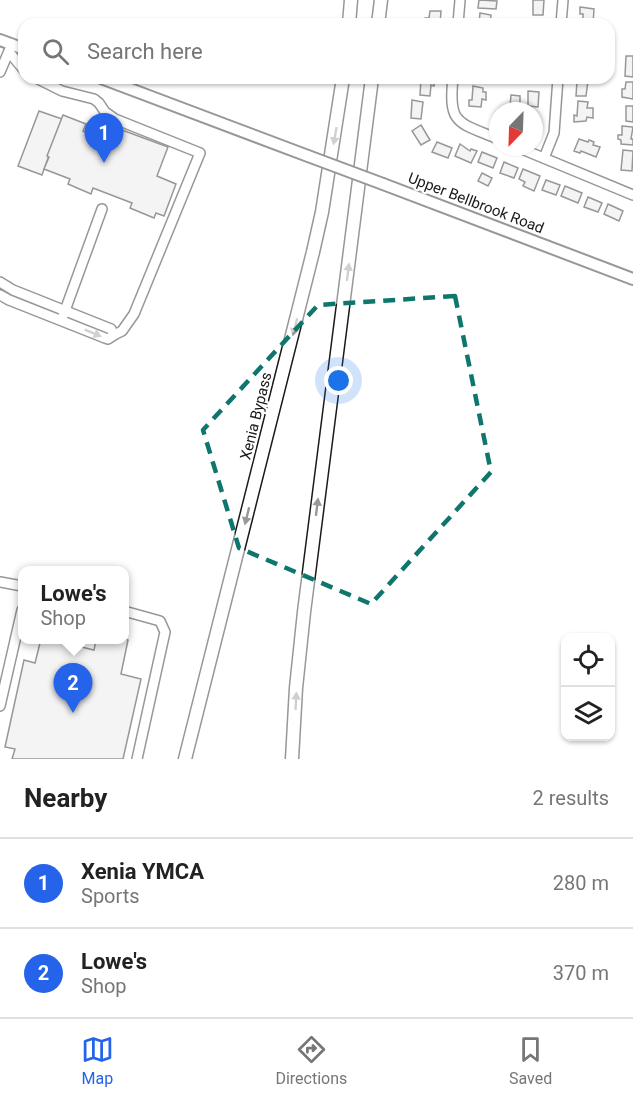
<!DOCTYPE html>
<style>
:root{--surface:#fff;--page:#f6f6f6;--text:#222;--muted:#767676;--line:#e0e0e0;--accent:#2563eb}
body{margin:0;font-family:Roboto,sans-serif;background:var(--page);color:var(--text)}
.controls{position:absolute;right:18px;bottom:18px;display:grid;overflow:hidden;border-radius:12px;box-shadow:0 2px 4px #0004}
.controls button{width:54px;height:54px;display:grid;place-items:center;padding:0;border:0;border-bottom:2px solid var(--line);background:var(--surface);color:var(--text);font:30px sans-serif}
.compass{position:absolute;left:489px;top:102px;width:54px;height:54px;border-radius:50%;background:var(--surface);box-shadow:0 2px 4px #0004;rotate:203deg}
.you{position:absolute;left:339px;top:381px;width:21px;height:21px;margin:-15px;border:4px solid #fff;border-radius:50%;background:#1a73e8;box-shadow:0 0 0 9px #1a73e833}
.badge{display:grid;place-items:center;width:39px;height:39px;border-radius:50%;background:var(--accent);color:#fff;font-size:20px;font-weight:700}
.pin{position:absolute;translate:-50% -50px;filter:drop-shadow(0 2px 3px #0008)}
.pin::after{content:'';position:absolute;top:32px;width:21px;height:18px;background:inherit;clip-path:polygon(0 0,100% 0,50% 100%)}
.popup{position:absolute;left:18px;top:566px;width:111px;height:78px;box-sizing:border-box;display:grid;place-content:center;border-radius:12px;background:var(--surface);filter:drop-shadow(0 2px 4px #0005);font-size:20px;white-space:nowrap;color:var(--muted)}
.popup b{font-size:22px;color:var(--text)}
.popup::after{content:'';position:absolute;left:50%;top:100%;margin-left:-12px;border:12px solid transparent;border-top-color:var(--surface)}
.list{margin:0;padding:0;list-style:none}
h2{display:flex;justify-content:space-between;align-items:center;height:78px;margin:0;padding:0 24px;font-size:26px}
h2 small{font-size:20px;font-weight:400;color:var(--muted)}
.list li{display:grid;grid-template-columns:39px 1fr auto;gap:18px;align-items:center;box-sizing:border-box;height:90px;padding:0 24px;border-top:2px solid var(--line)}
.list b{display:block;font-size:22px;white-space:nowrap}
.list p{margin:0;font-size:20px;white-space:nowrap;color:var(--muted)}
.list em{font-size:20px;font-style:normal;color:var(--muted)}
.icon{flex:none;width:33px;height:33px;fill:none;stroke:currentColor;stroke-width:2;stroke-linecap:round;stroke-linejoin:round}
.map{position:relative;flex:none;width:633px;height:759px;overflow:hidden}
.search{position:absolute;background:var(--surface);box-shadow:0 2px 4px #0004;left:18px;right:18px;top:18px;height:66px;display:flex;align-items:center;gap:15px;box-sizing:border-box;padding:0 21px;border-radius:18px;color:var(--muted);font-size:22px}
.sheet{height:258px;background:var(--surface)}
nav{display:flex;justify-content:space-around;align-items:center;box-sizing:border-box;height:84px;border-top:2px solid var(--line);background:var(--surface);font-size:16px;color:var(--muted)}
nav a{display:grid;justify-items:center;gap:3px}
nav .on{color:var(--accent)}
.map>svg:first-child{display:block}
.building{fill:#e6e6e6;stroke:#1a1a1a;stroke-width:1.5}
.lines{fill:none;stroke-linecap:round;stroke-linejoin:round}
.minor-casing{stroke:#1a1a1a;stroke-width:12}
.major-casing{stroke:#1a1a1a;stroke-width:14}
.highway-casing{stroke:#1a1a1a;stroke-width:15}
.minor{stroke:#fff;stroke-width:9}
.major{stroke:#fff;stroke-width:10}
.highway{stroke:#fff;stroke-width:12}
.major-bridge-casing{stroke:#1a1a1a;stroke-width:14;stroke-linecap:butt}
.major-bridge{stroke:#fff;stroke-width:10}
.oneway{fill:#989898}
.marked{fill:none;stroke:#0f766e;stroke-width:4.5;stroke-dasharray:12 8;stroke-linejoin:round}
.labels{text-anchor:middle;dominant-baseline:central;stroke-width:4.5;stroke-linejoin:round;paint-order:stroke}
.street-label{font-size:15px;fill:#1a1a1a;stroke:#fff}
</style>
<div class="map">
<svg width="633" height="759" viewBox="0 0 633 759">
<rect width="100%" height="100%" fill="#fff"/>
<g class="building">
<polygon points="479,0 497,1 496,9 478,8"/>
<polygon points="533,0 544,0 543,15 533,15"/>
<polygon points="580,7 594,9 593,24 583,24 583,14 580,14"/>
<polygon points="430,11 441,11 440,24 424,23 425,18 429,18"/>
<polygon points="480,13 491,15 490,24 479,24"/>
<polygon points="626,56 633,56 633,77 625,76"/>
<polygon points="421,79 435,80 434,86 431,85 430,96 420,95"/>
<polygon points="577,81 588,81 586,96 576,96"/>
<polygon points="626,82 633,82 633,99 622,97 622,89 625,89"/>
<polygon points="473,86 483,88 483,92 486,92 486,100 482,99 481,107 469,106 469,100 472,100"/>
<polygon points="528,91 539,92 538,107 528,106"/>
<polygon points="511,95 520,96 520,107 510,107"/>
<polygon points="412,100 423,102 421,119 411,118"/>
<polygon points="578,101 588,102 587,108 593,108 593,118 587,117 586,121 574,122 574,115 577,116"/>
<polygon points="626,106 633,106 633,122 626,121"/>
<polygon points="39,111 62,119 42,175 18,166"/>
<polygon points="63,115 86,124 83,131 95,136 98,126 120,135 122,130 168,147 157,176 176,184 164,216 156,213 154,218 130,208 132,203 93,188 91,194 68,184 70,179 44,169 49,157 47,156"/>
<polygon points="421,125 430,140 421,145 412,131"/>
<polygon points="622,126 633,127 631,139 633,139 633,145 621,144 621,140 618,139 618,135 622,135"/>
<polygon points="579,139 588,142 589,140 594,142 593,145 600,147 596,157 581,151 580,153 574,151"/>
<polygon points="437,142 452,148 448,158 432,152"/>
<polygon points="460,144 470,151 471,149 477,151 471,163 455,156"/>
<polygon points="623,150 633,151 632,171 621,170"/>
<polygon points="482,152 497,158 493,168 478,162"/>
<polygon points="504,162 518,168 514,178 500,173"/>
<polygon points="523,169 540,176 534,191 523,186 525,182 519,179"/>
<polygon points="482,173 492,178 488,186 478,181"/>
<polygon points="546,180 560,185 556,195 542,190"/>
<polygon points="565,186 582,193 578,203 561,196"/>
<polygon points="588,197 602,203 598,212 584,207"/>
<polygon points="608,204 623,211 619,221 604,214"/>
<polygon points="124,639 128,640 121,674 141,679 123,759 12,759 15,749 5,747 24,660 35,663 40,643 32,641 32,640 70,640 69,644 94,650 96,640"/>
</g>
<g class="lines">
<defs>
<g id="minor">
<polyline points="458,24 460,0"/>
<polyline points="561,24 563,0"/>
<polyline points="9,52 24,70"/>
<polyline points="0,72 12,44"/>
<polyline points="36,78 62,91 94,99 99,103 105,112 115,119 200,153 134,314 122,331 114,335"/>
<path d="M453 78C448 125 458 122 498 139"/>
<polyline points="517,147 633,195"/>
<polyline points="544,158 554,133 558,78"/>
<polyline points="0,282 13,290 111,329 114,335 108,339 105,338 9,300 0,295"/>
<polyline points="63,316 102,209"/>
<polyline points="0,582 22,586"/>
<polyline points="124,611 160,621 165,632 137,759"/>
<polyline points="0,706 22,610"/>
</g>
<g id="major">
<polyline points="0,40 24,49"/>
<polyline points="101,78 308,156"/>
<polyline points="383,184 633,279"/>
</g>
<g id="highway">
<polyline points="349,24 351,0"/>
<polyline points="378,24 381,0"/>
<polyline points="185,759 313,252 322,212 343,78"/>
<polyline points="292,759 296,688 304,612 372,78"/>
</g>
</defs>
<use href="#minor" class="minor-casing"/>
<use href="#major" class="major-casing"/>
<use href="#highway" class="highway-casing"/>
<use href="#minor" class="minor"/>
<use href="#major" class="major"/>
<use href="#highway" class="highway"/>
<defs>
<polyline id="major-bridge" points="308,156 383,184"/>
</defs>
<use href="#major-bridge" class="major-bridge-casing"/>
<use href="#major-bridge" class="major-bridge"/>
</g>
<defs><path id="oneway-solid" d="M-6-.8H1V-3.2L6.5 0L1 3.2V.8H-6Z" transform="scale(1.5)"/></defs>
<g class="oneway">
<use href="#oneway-solid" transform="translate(335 136) rotate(100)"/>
<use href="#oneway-solid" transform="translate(348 272) rotate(-83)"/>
<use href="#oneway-solid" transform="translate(295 327) rotate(104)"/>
<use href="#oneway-solid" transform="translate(93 333) rotate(22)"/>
<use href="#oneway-solid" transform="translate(317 507) rotate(-83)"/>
<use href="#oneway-solid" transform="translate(247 516) rotate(104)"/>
<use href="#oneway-solid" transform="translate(296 701) rotate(-87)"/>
</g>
<path d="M0 0H633V759H0ZM455 296 491 472 371 604 239 548 203 430 318 305Z" fill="#fff" fill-opacity=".55" fill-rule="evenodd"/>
<path class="marked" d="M455 296 491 472 371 604 239 548 203 430 318 305Z"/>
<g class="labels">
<g class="street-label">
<text transform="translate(476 203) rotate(21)">Upper Bellbrook Road</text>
<text transform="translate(256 416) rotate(-76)">Xenia Bypass</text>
</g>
</g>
</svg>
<div class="controls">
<button><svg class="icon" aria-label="locate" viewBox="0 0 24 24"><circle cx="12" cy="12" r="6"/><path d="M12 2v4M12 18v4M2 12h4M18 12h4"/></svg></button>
<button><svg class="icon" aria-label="layers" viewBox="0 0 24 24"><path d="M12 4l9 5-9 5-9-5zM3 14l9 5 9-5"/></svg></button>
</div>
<svg class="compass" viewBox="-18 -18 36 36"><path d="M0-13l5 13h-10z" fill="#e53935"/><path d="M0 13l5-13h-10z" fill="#767676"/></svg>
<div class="you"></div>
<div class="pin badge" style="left:104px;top:163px">1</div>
<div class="pin badge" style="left:73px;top:713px">2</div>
<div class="popup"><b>Lowe's</b>Shop</div>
<div class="search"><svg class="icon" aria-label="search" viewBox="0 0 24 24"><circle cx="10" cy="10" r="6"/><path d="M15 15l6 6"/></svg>Search here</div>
</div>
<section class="sheet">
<h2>Nearby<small>2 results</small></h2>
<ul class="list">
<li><span class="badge">1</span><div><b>Xenia YMCA</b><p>Sports</p></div><em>280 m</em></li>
<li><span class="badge">2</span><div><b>Lowe's</b><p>Shop</p></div><em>370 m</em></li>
</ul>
</section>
<nav>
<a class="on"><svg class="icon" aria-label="map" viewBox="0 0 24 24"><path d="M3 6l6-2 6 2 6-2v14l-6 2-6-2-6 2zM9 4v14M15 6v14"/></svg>Map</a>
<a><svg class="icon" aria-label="directions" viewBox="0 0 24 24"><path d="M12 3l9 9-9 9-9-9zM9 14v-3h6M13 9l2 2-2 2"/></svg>Directions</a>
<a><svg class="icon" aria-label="saved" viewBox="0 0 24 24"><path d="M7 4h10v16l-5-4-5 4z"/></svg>Saved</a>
</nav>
